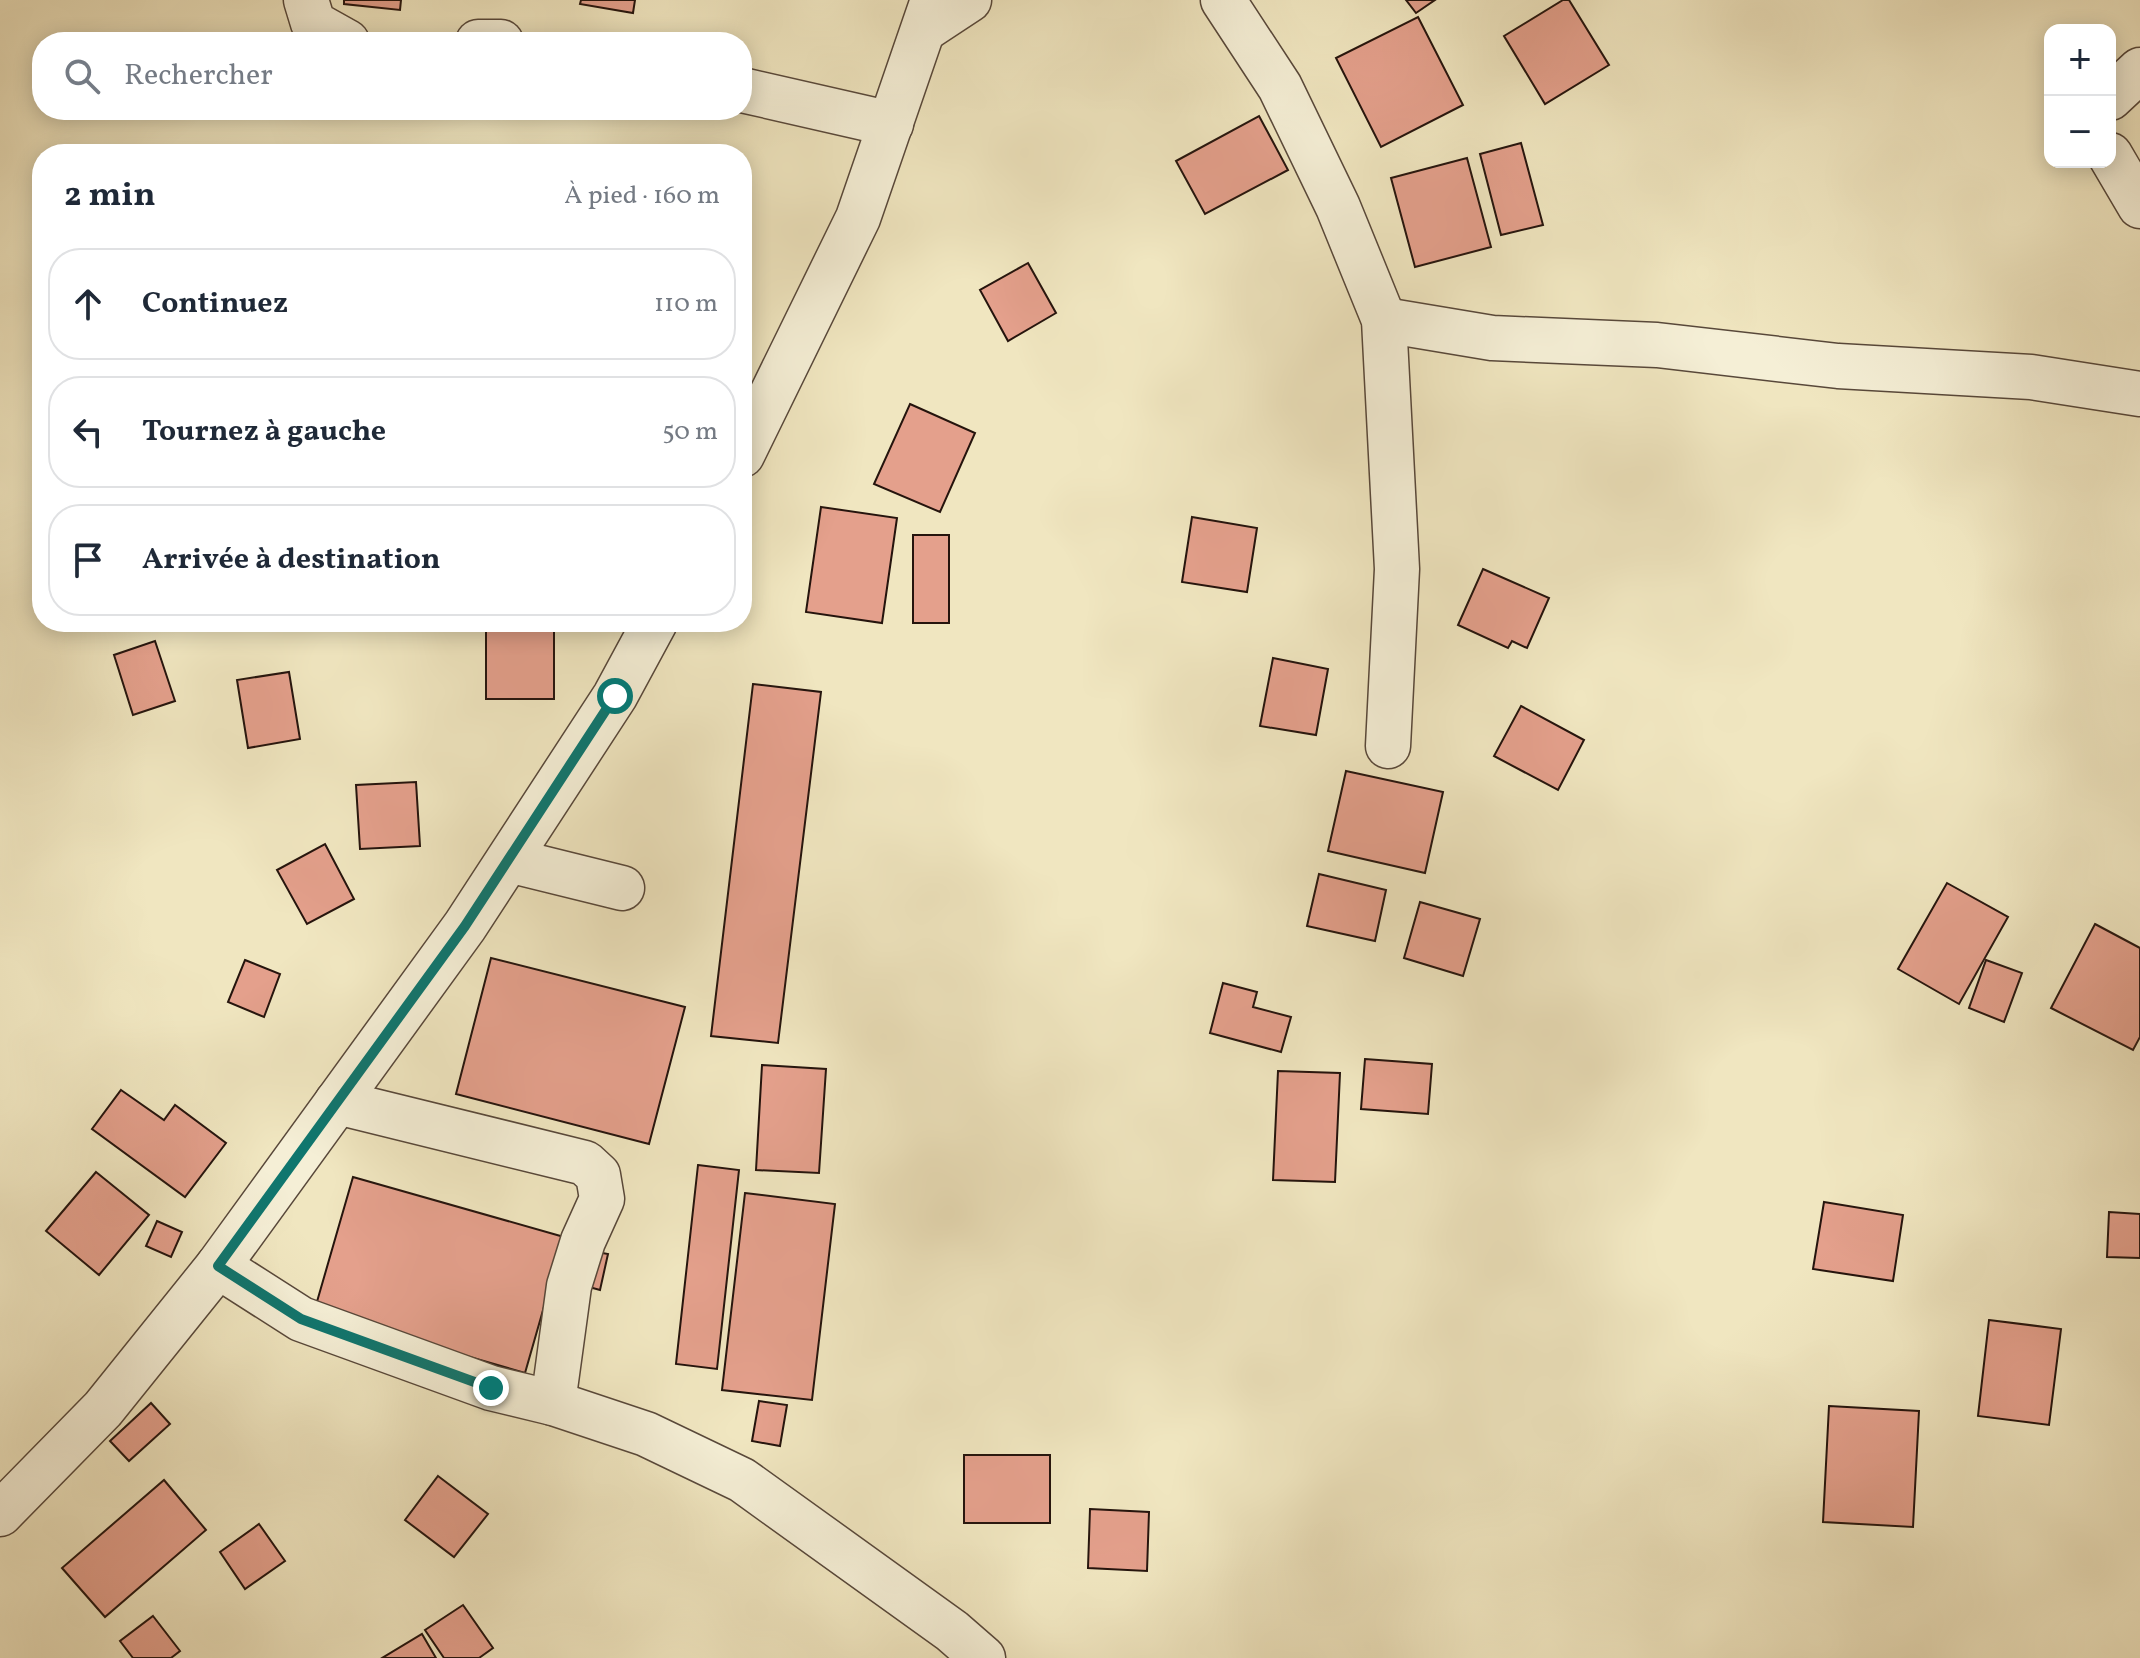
<!DOCTYPE html>
<html lang="fr">
<meta charset="utf-8">
<style>
:root{--surface:#fff;--page:#f6f6f7;--text:#1f2937;--muted:#747a83;--line:#e0e1e3}
body{margin:0;font-family:Vollkorn,serif;background:var(--page);color:var(--text)}
.controls{position:absolute;right:24px;top:24px;display:grid;overflow:hidden;border-radius:16px;box-shadow:0 4px 20px #0003}
.controls button{width:72px;height:72px;display:grid;place-items:center;padding:0;border:0;border-bottom:2px solid var(--line);background:var(--surface);color:var(--text);font:40px sans-serif}
.stop{position:absolute;width:24px;height:24px;margin:-18px;border:6px solid #0f766e;border-radius:50%;background:#fff}
.stop.end{background:#0f766e;border-color:#fff;box-shadow:0 2px 8px #0008}
.list{margin:0;padding:0;list-style:none}
h2{display:flex;justify-content:space-between;align-items:center;height:104px;margin:0;padding:0 32px;font-size:34px}
h2 small{font-size:26px;font-weight:400;color:var(--muted)}
.list li{display:grid;grid-template-columns:52px 1fr auto;gap:24px;align-items:center;box-sizing:border-box;height:112px;margin:0 16px 16px;padding:0 16px;border:2px solid var(--line);border-radius:32px}
.list b{display:block;font-size:30px;white-space:nowrap}
.list em{font-size:26px;font-style:normal;color:var(--muted)}
.icon{flex:none;width:44px;height:44px;fill:none;stroke:currentColor;stroke-width:2;stroke-linecap:round;stroke-linejoin:round}
.map{position:relative;flex:none;width:2140px;height:1658px;overflow:hidden}
.search{position:absolute;background:var(--surface);box-shadow:0 4px 20px #0003;left:32px;top:32px;width:720px;height:88px;display:flex;align-items:center;gap:20px;box-sizing:border-box;padding:0 28px;border-radius:32px;color:var(--muted);font-size:30px}
.panel{position:absolute;background:var(--surface);box-shadow:0 4px 20px #0003;left:32px;top:144px;width:720px;height:488px;border-radius:32px}
.map>svg:first-child{display:block}
.building{fill:#e4a08c;stroke:#25140d;stroke-width:2}
.lines{fill:none;stroke-linecap:round;stroke-linejoin:round}
.minor-casing{stroke:#58483a;stroke-width:47}
.minor{stroke:#f5efd6;stroke-width:44}
.route{stroke:#0f766e;stroke-width:10}
</style>
<div class="map">
<svg width="2140" height="1658" viewBox="0 0 2140 1658">
<rect width="100%" height="100%" fill="#f0e6c0"/>
<filter id="stains"><feTurbulence type="fractalNoise" baseFrequency=".0025" numOctaves="4"/><feColorMatrix values="0 0 0 0 .2 0 0 0 0 .09 0 0 0 0 .02 0 0 0 .5 -.17"/></filter>
<radialGradient id="worn" r=".72"><stop offset=".6" stop-color="#630" stop-opacity="0"/><stop offset="1" stop-color="#630" stop-opacity=".3"/></radialGradient>
<g class="building">
<polygon points="344,0 401,0 400,10 344,4"/>
<polygon points="581,0 635,0 633,13 580,4"/>
<polygon points="1406,0 1435,0 1416,13"/>
<polygon points="1563,0 1569,0 1609,65 1545,104 1504,36"/>
<polygon points="1418,17 1463,105 1381,147 1336,58"/>
<polygon points="1259,116 1288,170 1205,214 1176,161"/>
<polygon points="1521,143 1543,225 1501,235 1480,154"/>
<polygon points="1467,158 1491,247 1415,267 1391,178"/>
<polygon points="1028,263 1056,313 1008,341 980,290"/>
<polygon points="910,404 975,433 940,512 874,484"/>
<polygon points="821,507 897,518 882,623 806,612"/>
<polygon points="1192,517 1257,528 1247,592 1182,582"/>
<rect x="913" y="535" width="36" height="88"/>
<polygon points="1483,569 1549,598 1527,648 1512,641 1508,648 1458,625"/>
<rect x="486" y="622" width="68" height="77"/>
<polygon points="155,641 175,701 133,715 114,655"/>
<polygon points="1273,658 1328,669 1316,735 1260,726"/>
<polygon points="289,672 300,739 248,748 237,680"/>
<polygon points="753,684 821,692 778,1043 711,1036"/>
<polygon points="1521,706 1584,740 1558,790 1494,756"/>
<polygon points="1346,771 1443,792 1425,873 1328,851"/>
<polygon points="416,782 420,846 360,849 356,785"/>
<polygon points="325,844 354,899 307,924 277,870"/>
<polygon points="1319,874 1386,890 1375,941 1307,926"/>
<polygon points="1947,883 2008,917 1959,1004 1898,969"/>
<polygon points="1420,902 1480,919 1463,976 1404,958"/>
<polygon points="2095,924 2140,948 2140,1037 2133,1050 2051,1008"/>
<polygon points="491,958 685,1007 649,1144 456,1094"/>
<polygon points="245,960 280,974 264,1017 228,1002"/>
<polygon points="1986,960 2022,973 2004,1022 1969,1008"/>
<polygon points="1223,983 1257,992 1253,1007 1291,1017 1281,1052 1210,1033"/>
<polygon points="1365,1059 1432,1064 1428,1114 1361,1109"/>
<polygon points="762,1065 826,1069 819,1173 756,1170"/>
<polygon points="1278,1071 1340,1073 1335,1182 1273,1180"/>
<polygon points="121,1090 164,1120 175,1105 226,1143 185,1197 92,1129"/>
<polygon points="698,1165 739,1170 717,1369 676,1364"/>
<polygon points="96,1172 149,1215 99,1275 46,1231"/>
<polygon points="353,1177 564,1237 525,1373 314,1312"/>
<polygon points="745,1193 835,1204 812,1400 722,1390"/>
<polygon points="1824,1202 1903,1215 1893,1281 1813,1269"/>
<polygon points="2109,1212 2140,1214 2140,1258 2107,1257"/>
<polygon points="157,1221 182,1232 171,1257 146,1246"/>
<polygon points="586,1250 608,1254 600,1290 578,1284"/>
<polygon points="1989,1320 2061,1329 2049,1425 1978,1416"/>
<polygon points="759,1401 787,1405 780,1446 752,1441"/>
<polygon points="151,1403 170,1424 129,1461 110,1441"/>
<polygon points="1829,1406 1919,1411 1913,1527 1823,1522"/>
<rect x="964" y="1455" width="86" height="68"/>
<polygon points="438,1476 488,1514 454,1557 405,1520"/>
<polygon points="164,1480 206,1530 105,1617 62,1568"/>
<polygon points="1090,1509 1149,1512 1147,1571 1088,1568"/>
<polygon points="259,1524 285,1561 245,1589 220,1552"/>
<polygon points="463,1605 493,1648 479,1658 444,1658 425,1630"/>
<polygon points="153,1616 180,1651 171,1658 133,1658 120,1641"/>
<polygon points="422,1634 436,1658 382,1658"/>
</g>
<g class="lines">
<defs>
<g id="minor">
<polyline points="306,0 313,23 347,42"/>
<polyline points="1223,0 1280,87 1338,207 1384,320 1397,569 1388,746"/>
<polyline points="925,29 969,0"/>
<polyline points="478,42 501,42"/>
<polyline points="742,90 891,124"/>
<polyline points="2110,98 2140,70"/>
<polyline points="2110,155 2140,206"/>
<polyline points="1384,320 1492,338 1657,345 1838,366 2031,377 2140,394"/>
<polyline points="742,455 858,218 933,0"/>
<polyline points="509,860 622,888"/>
<polyline points="337,1102 585,1163 598,1175 602,1199 583,1241 569,1286 553,1403"/>
<polyline points="218,1266 301,1319 491,1388 553,1403 646,1434 742,1480 952,1631 983,1658"/>
<polyline points="0,1514 103,1409 218,1266 465,926 615,696 655,622"/>
</g>
</defs>
<use href="#minor" class="minor-casing"/>
<use href="#minor" class="minor"/>
</g>
<g class="lines">
<polyline class="route" points="491,1388 301,1319 218,1266 465,926 615,696"/>
</g>
<rect width="100%" height="100%" filter="url(#stains)"/>
<rect width="100%" height="100%" fill="url(#worn)"/>
</svg>
<div class="controls">
<button>+</button>
<button>−</button>
</div>
<div class="stop" style="left:615px;top:696px"></div>
<div class="stop end" style="left:491px;top:1388px"></div>
<div class="search"><svg class="icon" aria-label="search" viewBox="0 0 24 24"><circle cx="10" cy="10" r="6"/><path d="M15 15l6 6"/></svg>Rechercher</div>
<section class="panel">
<h2>2 min<small>À pied · 160 m</small></h2>
<ul class="list">
<li><svg class="icon" aria-label="ahead" viewBox="0 0 24 24"><path d="M12 20V5M6 11l6-6 6 6"/></svg><div><b>Continuez</b></div><em>110 m</em></li>
<li><svg class="icon" aria-label="left" viewBox="0 0 24 24"><path d="M17 20v-9H6M10 6l-5 5 5 5"/></svg><div><b>Tournez à gauche</b></div><em>50 m</em></li>
<li><svg class="icon" aria-label="arrive" viewBox="0 0 24 24"><path d="M6 21V4h12l-3 4 3 4H6"/></svg><div><b>Arrivée à destination</b></div></li>
</ul>
</section>
</div>
